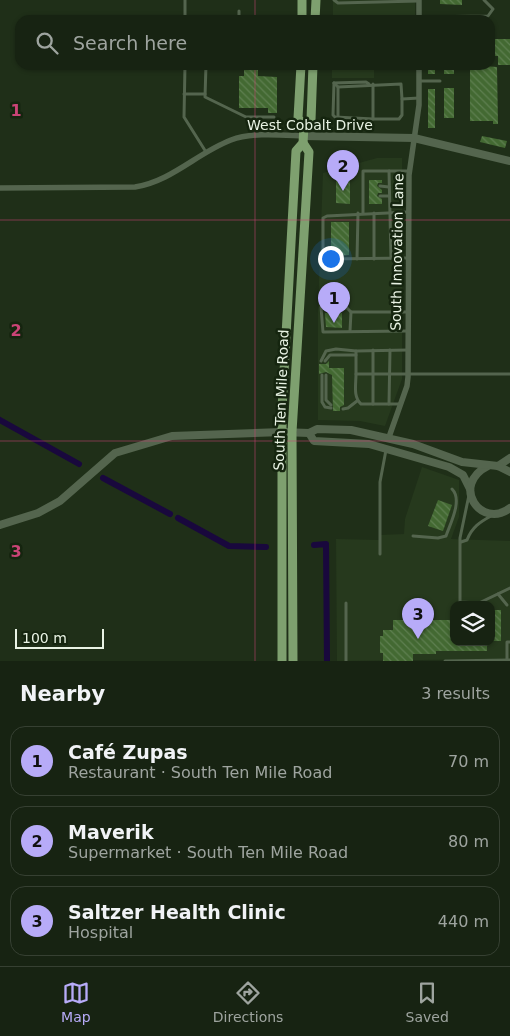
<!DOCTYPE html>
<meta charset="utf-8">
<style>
:root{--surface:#172312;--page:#202b1b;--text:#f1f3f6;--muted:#9ea49f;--line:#364032;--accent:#b7abf8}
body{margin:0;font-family:"DejaVu Sans",sans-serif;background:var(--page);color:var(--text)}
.controls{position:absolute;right:15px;bottom:15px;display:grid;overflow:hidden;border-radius:10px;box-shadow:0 1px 4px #0004}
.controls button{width:45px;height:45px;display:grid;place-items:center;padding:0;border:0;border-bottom:1px solid var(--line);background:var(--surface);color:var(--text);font:25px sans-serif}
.scale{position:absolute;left:15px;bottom:12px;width:89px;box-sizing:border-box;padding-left:5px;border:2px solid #e9f3e4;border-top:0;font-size:14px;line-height:18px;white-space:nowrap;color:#e9f3e4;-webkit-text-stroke:4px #15250f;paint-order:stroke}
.you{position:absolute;left:330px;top:258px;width:18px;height:18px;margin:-12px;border:4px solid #fff;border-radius:50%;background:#1a73e8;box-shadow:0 0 0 8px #1a73e833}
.badge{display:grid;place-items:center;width:32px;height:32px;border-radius:50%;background:var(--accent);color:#111;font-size:16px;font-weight:700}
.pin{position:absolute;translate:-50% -41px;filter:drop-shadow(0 1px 2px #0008)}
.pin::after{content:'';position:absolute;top:26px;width:18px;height:15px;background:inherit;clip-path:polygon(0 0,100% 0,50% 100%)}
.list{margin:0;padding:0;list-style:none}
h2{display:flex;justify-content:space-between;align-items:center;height:65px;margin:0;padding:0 20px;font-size:21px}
h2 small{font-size:16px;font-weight:400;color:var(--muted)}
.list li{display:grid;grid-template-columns:32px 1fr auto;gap:15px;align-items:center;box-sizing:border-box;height:70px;margin:0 10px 10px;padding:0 10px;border:1px solid var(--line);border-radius:15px}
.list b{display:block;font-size:19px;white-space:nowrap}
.list p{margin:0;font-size:16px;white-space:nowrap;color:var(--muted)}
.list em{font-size:16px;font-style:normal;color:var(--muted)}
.icon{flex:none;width:28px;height:28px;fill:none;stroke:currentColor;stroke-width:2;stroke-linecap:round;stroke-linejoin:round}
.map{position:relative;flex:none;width:510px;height:661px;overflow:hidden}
.search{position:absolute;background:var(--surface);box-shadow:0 1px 4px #0004;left:15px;right:15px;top:15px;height:55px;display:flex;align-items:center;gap:12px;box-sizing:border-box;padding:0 18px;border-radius:15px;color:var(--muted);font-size:19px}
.sheet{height:305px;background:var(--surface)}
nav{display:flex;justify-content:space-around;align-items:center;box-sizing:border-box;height:70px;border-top:1px solid var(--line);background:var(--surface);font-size:14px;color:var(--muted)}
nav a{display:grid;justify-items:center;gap:2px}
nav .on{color:var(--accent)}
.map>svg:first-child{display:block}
.built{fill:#26391d;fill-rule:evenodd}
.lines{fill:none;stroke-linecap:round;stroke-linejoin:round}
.canal{stroke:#19083d;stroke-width:6}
.building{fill:url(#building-back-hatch)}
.service{stroke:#54654e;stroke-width:3}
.minor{stroke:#54654e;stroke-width:5.5}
.tertiary{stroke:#54654e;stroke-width:8}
.primary{stroke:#7ea06f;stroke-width:9}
.grid{fill:none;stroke:#ca4476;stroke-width:1;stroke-opacity:0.55}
.labels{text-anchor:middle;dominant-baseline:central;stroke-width:5;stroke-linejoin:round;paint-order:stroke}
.street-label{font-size:14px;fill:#e9f3e4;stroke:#15250f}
.grid-label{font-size:16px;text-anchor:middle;font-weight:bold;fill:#ca4476;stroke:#15250f;stroke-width:5;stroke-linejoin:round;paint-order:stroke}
</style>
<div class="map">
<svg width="510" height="661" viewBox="0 0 510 661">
<defs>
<pattern id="building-back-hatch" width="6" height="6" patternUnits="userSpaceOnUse" patternTransform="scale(1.25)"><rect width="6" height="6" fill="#436932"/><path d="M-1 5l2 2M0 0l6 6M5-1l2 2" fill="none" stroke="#5e7f50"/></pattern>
</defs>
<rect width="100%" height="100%" fill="#1f2f18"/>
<g class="built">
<rect x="333" y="0" width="82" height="20"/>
<rect x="332" y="65" width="42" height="13"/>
<polygon points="377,158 402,158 402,379 385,426 360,421 318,420 318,309 323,173"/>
<path d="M422 467 459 480V517L451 539 510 541V659L337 661 336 539 379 540 380 535 404 534 405 519ZM454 605H491V642H454Z"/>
</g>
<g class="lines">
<g class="canal">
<polyline points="0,420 79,464"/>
<polyline points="103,478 170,514"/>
<polyline points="178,518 229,546 266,547"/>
<polyline points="314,545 326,544 327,661"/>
</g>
</g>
<g class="building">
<polygon points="440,0 462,0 462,5 440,4"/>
<polygon points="490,39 510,39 510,65 498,65 498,56 490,56"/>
<rect x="428" y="65" width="7" height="9"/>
<rect x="444" y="65" width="10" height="9"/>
<polygon points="470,65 497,67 498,124 493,124 493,121 470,121"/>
<polygon points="244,69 258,69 258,76 277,77 277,113 268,113 268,108 239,108 239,76 244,76"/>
<rect x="444" y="88" width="10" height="30"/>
<rect x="428" y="89" width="7" height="39"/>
<polygon points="482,136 507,141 505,148 480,142"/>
<polygon points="336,179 350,179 350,204 336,203"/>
<polygon points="369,180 382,180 382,183 378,183 377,186 382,190 382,193 378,193 377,196 382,199 382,204 369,204"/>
<polygon points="331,222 349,222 349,255 331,256"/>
<polygon points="325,313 342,313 342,328 326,327"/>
<polygon points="329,361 329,368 344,368 344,405 340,407 340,411 333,411 332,375 326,372 319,374 319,364 326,364"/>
<polygon points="438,500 452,505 443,531 428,526"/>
<rect x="491" y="610" width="10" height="31"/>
<polygon points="393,620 454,620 454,642 487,642 487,651 436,651 436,654 413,654 413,661 383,661 383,653 380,653 380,636 383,636 383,630 393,630"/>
</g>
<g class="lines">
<g class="service">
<polyline points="185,0 185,20"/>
<polyline points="334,0 338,3 418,1"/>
<polyline points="420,17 488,16 493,9 484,0"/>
<polyline points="239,20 239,11"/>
<polyline points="185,65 184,117 206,152"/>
<polyline points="206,65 205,97 246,117 274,117"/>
<polyline points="419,81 440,81"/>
<polyline points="334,83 333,115 335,117 373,119"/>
<polyline points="334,83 338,87 338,118"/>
<polyline points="334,83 366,82 369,84"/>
<polyline points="373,84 373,119 399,119 402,115 402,99"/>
<polyline points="338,87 401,84 402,99 419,98"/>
<polyline points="184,94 205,94"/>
<polyline points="389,171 391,258"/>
<polyline points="380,186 389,187"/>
<polyline points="380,196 389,196"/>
<polyline points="408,212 327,216 323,218 323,256 326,259 409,258"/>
<polyline points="363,213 363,171 409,171"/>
<polyline points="374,213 374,259"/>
<polyline points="357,259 358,213"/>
<polyline points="351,312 347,308 321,307 323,332 408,331"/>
<polyline points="350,331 351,312 408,312"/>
<polyline points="373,350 373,404"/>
<polyline points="408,350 356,351 356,374 510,374"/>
<polyline points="321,361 326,351 336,349 356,351"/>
<polyline points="325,361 330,355 356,355"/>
<path d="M356 374C356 385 353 397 361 404H400"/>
<polyline points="322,375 322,402 325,407 331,408"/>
<polyline points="326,375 326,400 331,405"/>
<polyline points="389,404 390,350"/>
<polyline points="343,409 348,408 357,401"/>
<polyline points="469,495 460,538 460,602 479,603 510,588"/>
<path d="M413 536 438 538 446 536C450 524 463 500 452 489"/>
<path d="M461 542 467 540C472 527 480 522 491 516"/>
<polyline points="380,554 380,482 386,450"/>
<polyline points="498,594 507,605"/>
<polyline points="346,603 346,661"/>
<polyline points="507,660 507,642 510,642"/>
<polyline points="445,661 510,660"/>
</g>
<g class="minor">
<polyline points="419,0 419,20"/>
<path d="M0 188 135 187C172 181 197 153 231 140 252 132 281 135 303 136"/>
<polyline points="389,437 407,386 408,377 409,175 419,105 419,65"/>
</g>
<g class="tertiary">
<polyline points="303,136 414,138 510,161"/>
<polyline points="309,433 314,441 369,444 449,467 463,475 470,489"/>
<path d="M488 466C450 485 481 530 510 508"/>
<polyline points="498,466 510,458"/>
<polyline points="0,525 38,513 60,501 115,453 172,436 282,432 309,433 317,429 351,430 413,444 462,462 498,466 510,472"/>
</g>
<g class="primary">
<polyline points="302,20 302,0"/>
<polyline points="315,20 316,0"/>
<polyline points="301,65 298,118 304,126"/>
<polyline points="282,661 282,409 296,151 303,143 304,126 311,120 313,65"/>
<polyline points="293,661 292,432 309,152 303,143"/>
</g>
</g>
<path class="grid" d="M255 0V20M255 65V661M0 220H510M0 441H510"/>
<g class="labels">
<g class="street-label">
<text x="310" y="125">West Cobalt Drive</text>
<text transform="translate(397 252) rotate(-89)">South Innovation Lane</text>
<text transform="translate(281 400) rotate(-88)">South Ten Mile Road</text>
</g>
</g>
<g class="grid-label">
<text x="16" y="116">1</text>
<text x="16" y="336">2</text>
<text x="16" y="557">3</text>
</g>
</svg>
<div class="controls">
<button><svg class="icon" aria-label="layers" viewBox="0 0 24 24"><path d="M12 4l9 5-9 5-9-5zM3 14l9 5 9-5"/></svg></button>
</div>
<div class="scale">100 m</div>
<div class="you"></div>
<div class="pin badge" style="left:334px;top:323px">1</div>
<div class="pin badge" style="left:343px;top:191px">2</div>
<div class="pin badge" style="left:418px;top:639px">3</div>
<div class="search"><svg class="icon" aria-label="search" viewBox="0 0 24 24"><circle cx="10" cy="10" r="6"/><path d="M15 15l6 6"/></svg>Search here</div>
</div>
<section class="sheet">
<h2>Nearby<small>3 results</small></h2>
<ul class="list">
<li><span class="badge">1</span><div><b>Café Zupas</b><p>Restaurant · South Ten Mile Road</p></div><em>70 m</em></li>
<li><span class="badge">2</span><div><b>Maverik</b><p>Supermarket · South Ten Mile Road</p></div><em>80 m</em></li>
<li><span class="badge">3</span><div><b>Saltzer Health Clinic</b><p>Hospital</p></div><em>440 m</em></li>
</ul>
</section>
<nav>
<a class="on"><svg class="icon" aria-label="map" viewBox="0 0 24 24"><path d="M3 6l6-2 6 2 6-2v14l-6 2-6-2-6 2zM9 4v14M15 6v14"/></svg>Map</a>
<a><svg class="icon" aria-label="directions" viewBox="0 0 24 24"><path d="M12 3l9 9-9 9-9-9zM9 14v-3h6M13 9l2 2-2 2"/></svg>Directions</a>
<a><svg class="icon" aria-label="saved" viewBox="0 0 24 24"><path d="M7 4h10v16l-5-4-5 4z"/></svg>Saved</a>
</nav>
